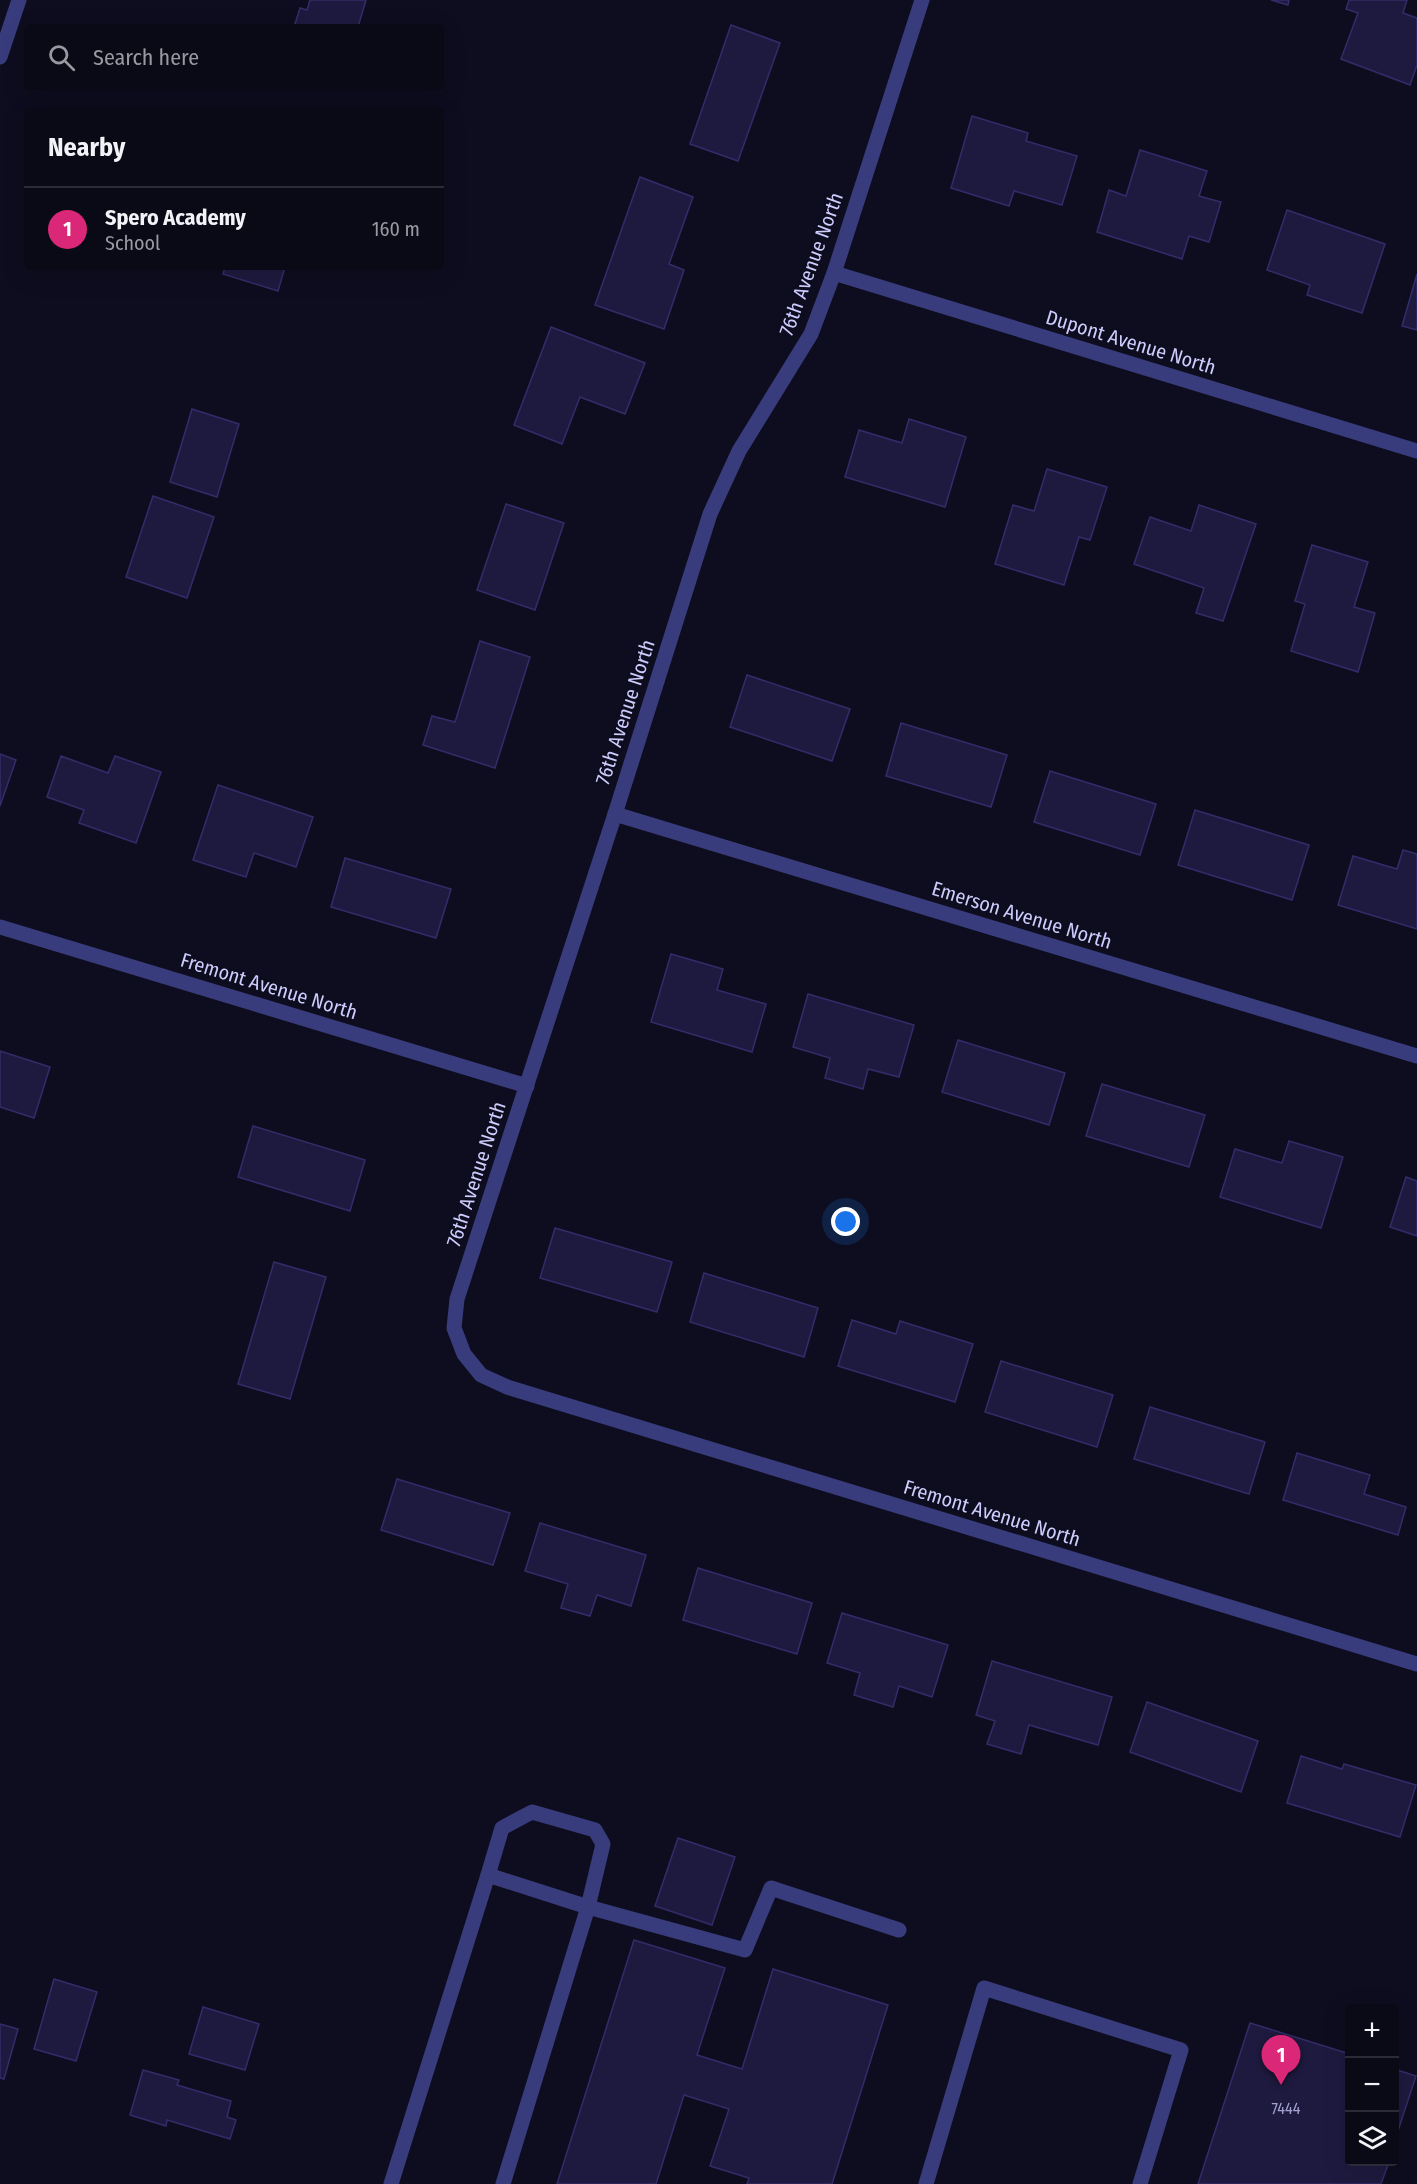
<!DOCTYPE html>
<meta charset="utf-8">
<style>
:root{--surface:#0a0a17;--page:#181824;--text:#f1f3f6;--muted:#999aa1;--line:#2a2b36;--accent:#db2777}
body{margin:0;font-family:"Fira Sans Condensed",sans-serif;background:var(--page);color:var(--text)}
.controls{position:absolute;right:18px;bottom:18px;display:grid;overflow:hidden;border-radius:6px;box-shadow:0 6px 24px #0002}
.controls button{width:54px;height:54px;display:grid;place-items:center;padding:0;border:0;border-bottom:2px solid var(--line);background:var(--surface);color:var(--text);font:30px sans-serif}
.you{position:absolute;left:846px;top:1222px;width:21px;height:21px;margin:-15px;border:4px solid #fff;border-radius:50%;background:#1a73e8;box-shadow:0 0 0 9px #1a73e833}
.badge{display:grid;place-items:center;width:39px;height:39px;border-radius:50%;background:var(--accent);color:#fff;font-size:20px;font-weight:700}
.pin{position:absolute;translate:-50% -50px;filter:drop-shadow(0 2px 3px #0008)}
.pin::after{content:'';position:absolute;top:32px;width:21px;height:18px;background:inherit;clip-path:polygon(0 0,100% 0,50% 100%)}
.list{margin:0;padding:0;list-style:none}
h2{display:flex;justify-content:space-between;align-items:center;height:78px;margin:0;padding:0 24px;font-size:26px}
h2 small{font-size:20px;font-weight:400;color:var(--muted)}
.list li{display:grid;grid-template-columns:39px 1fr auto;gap:18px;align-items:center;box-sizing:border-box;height:84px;padding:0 24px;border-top:2px solid var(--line)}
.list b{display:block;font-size:22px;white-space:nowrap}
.list p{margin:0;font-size:20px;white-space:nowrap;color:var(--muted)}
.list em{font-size:20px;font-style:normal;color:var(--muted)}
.icon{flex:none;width:33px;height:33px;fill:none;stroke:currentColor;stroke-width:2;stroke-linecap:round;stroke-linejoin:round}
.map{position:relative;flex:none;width:1417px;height:2184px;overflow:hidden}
.search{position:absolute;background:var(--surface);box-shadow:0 6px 24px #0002;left:24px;top:24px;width:420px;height:66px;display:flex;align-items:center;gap:15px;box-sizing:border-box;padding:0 21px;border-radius:6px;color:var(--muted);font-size:22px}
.panel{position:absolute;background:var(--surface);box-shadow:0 6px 24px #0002;left:24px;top:108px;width:420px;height:162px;border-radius:6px}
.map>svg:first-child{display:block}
.building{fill:#1e1a3f;stroke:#332c6a;stroke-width:1.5}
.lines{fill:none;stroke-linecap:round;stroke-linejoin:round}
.minor{stroke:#393c7c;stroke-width:15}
.labels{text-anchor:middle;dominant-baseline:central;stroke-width:4.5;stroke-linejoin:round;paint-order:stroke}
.number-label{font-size:16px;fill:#a2a0ce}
.street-label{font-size:20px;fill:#ceccfd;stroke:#0e0d1f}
</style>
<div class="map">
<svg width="1417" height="2184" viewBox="0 0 1417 2184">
<rect width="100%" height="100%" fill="#0e0d1f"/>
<g class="building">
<polygon points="310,0 366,0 358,27 294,27 300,8 307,10"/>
<polygon points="1271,0 1289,0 1288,5"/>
<polygon points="1349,0 1407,0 1403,13 1417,18 1417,65 1410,85 1341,59 1358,13 1346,9"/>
<polygon points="731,25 780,43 738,161 690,144"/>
<polygon points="972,116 1028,133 1026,141 1077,156 1062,205 1014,191 1009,206 951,188"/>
<polygon points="1140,150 1207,171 1199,196 1221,202 1209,242 1189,236 1182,259 1097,232 1109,190 1126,196"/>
<polygon points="640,177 693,197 669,264 684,270 664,329 595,305"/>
<polygon points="1287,210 1385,244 1362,313 1307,295 1310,285 1267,270"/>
<polygon points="225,267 285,267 278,291 223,274"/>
<polygon points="1417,274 1417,330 1402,326"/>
<polygon points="551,327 645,363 625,414 580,397 562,444 514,425"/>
<polygon points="192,409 239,424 217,497 170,482"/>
<polygon points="909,419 966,437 945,507 845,477 859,430 902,443"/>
<polygon points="1047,469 1107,487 1090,540 1079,537 1064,585 995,564 1013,505 1034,511"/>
<polygon points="153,496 214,517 187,598 126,577"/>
<polygon points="506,504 564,523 535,610 477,590"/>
<polygon points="1199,505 1256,524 1223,621 1196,613 1204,588 1134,564 1150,517 1191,531"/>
<polygon points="1312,545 1368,562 1354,607 1375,613 1358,672 1291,651 1305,604 1295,601"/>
<polygon points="480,641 530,657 495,768 423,745 432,716 455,722"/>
<polygon points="747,675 850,709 832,761 730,727"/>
<polygon points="901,723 1007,755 991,807 886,776"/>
<polygon points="0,754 16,760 0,806"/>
<polygon points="61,756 108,773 115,756 161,772 136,843 79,823 84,810 47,797"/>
<polygon points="1050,771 1156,804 1140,855 1034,822"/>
<polygon points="218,785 313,817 296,867 254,853 246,877 193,860"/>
<polygon points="1195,810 1309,845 1292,900 1178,865"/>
<polygon points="1403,850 1417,854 1417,929 1338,905 1353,856 1397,869"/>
<polygon points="345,858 451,889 436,938 331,907"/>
<polygon points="671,954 723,969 717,990 766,1004 752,1052 651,1022"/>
<polygon points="808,994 914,1025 899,1077 868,1069 863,1089 825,1078 830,1058 793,1047"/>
<polygon points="958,1040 1065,1073 1049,1125 942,1092"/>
<polygon points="0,1051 50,1067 34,1118 0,1107"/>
<polygon points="1102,1084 1205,1115 1189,1167 1086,1136"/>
<polygon points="253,1126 365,1160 350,1211 238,1177"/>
<polygon points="1289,1141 1343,1157 1321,1228 1220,1197 1235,1149 1282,1163"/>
<polygon points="1406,1177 1417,1181 1417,1236 1390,1227"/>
<polygon points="555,1228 672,1262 657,1312 540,1278"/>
<polygon points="274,1262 326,1277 290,1399 238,1384"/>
<polygon points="704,1273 818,1308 804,1357 690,1322"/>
<polygon points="852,1320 896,1334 900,1321 973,1344 955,1402 838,1366"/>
<polygon points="1001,1361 1113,1395 1097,1447 985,1412"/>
<polygon points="1150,1407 1265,1442 1249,1494 1134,1459"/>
<polygon points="1297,1453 1370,1475 1364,1494 1406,1507 1398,1535 1283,1500"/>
<polygon points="397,1479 510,1513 493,1565 381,1530"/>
<polygon points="540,1523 646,1555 631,1606 597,1595 590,1616 561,1608 568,1584 525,1571"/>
<polygon points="698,1568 812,1603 797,1654 683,1620"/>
<polygon points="842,1613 948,1645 932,1697 899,1686 893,1707 854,1695 860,1673 827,1663"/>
<polygon points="992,1661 1112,1697 1098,1745 1029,1725 1021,1754 987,1744 995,1721 976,1715"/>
<polygon points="1147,1702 1258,1741 1241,1792 1130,1752"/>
<polygon points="1301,1756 1342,1769 1344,1764 1416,1785 1400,1837 1287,1803"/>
<polygon points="678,1838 735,1857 712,1925 655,1906"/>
<polygon points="634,1940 725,1968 697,2055 742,2069 773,1969 888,2005 832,2184 747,2184 749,2178 710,2166 729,2109 684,2095 656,2184 557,2184"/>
<polygon points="54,1979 97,1992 76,2061 34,2049"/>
<polygon points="203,2007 259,2024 245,2070 189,2054"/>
<polygon points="1250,2023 1350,2054 1350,2162 1389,2162 1381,2184 1198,2184"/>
<polygon points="0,2024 18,2029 4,2079 0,2078"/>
<polygon points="1394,2069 1416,2076 1394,2143"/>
<polygon points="143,2070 179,2080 177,2085 231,2101 227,2117 236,2120 230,2139 167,2120 166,2126 130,2115"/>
</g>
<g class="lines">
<g class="minor">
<polyline points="922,0 834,273 811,334 739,451 710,514 615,814 457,1299 454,1328 464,1354 481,1375 507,1387 1417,1664"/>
<polyline points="0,57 19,0"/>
<polyline points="834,273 1417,451"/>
<polyline points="615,814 1417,1056"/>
<polyline points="0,927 527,1086"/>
<polyline points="488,1875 502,1828 532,1812 595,1830 603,1844 588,1907 503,2184"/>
<polyline points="391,2184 488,1875 588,1907 745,1950 771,1888 899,1930"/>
<polyline points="926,2184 984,1988 1181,2050 1140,2184"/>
</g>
</g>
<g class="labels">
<g class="number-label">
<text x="1286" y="2108">7444</text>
</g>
<g class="street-label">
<text transform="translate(811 264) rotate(-70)">76th Avenue North</text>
<text transform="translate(1131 342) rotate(17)">Dupont Avenue North</text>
<text transform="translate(625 712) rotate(-72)">76th Avenue North</text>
<text transform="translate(1022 915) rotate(17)">Emerson Avenue North</text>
<text transform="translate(269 986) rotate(17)">Fremont Avenue North</text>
<text transform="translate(476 1174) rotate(-72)">76th Avenue North</text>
<text transform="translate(992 1513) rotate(17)">Fremont Avenue North</text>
</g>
</g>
</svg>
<div class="controls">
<button>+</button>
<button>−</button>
<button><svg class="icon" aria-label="layers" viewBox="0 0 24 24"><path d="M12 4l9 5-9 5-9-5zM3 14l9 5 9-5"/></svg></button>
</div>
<div class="you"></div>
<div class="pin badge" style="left:1281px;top:2085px">1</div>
<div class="search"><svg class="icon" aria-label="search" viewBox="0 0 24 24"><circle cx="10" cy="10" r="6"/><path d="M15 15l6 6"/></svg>Search here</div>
<section class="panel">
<h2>Nearby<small></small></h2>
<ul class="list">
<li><span class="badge">1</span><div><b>Spero Academy</b><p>School</p></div><em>160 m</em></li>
</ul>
</section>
</div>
